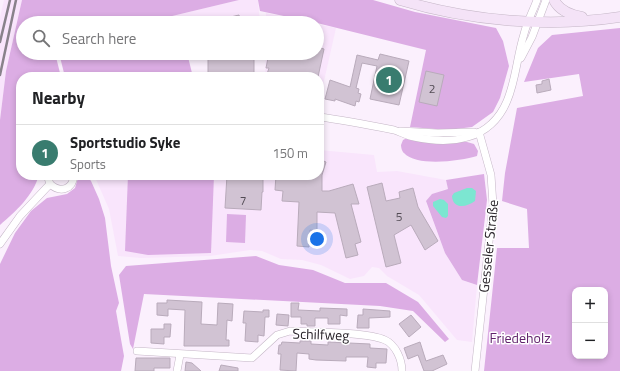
<!DOCTYPE html>
<meta charset="utf-8">
<style>
:root{--surface:#fff;--page:#f2f2f2;--text:#202124;--muted:#757577;--line:#e0e0e0;--accent:#397c6f}
body{margin:0;font-family:"Titillium Web",sans-serif;background:var(--page);color:var(--text)}
.controls{position:absolute;right:12px;bottom:12px;display:grid;overflow:hidden;border-radius:8px;box-shadow:0 2px 6px #0003}
.controls button{width:36px;height:36px;display:grid;place-items:center;padding:0;border:0;border-bottom:1px solid var(--line);background:var(--surface);color:var(--text);font:20px sans-serif}
.you{position:absolute;left:317px;top:239px;width:14px;height:14px;margin:-10px;border:3px solid #fff;border-radius:50%;background:#1a73e8;box-shadow:0 0 0 6px #1a73e833}
.badge{display:grid;place-items:center;width:26px;height:26px;border-radius:50%;background:var(--accent);color:#fff;font-size:13px;font-weight:700}
.pin{position:absolute;translate:-50% -50%;border:2px solid #fff;box-shadow:0 1px 4px #0006}
.list{margin:0;padding:0;list-style:none}
h2{display:flex;justify-content:space-between;align-items:center;height:52px;margin:0;padding:0 16px;font-size:17px}
h2 small{font-size:13px;font-weight:400;color:var(--muted)}
.list li{display:grid;grid-template-columns:26px 1fr auto;gap:12px;align-items:center;box-sizing:border-box;height:56px;padding:0 16px;border-top:1px solid var(--line)}
.list b{display:block;font-size:15px;white-space:nowrap}
.list p{margin:0;font-size:13px;white-space:nowrap;color:var(--muted)}
.list em{font-size:13px;font-style:normal;color:var(--muted)}
.icon{flex:none;width:22px;height:22px;fill:none;stroke:currentColor;stroke-width:2;stroke-linecap:round;stroke-linejoin:round}
.map{position:relative;flex:none;width:620px;height:371px;overflow:hidden}
.search{position:absolute;background:var(--surface);box-shadow:0 2px 6px #0003;left:16px;top:16px;width:308px;height:44px;display:flex;align-items:center;gap:10px;box-sizing:border-box;padding:0 14px;border-radius:22px;color:var(--muted);font-size:15px}
.panel{position:absolute;background:var(--surface);box-shadow:0 2px 6px #0003;left:16px;top:72px;width:308px;height:108px;border-radius:16px}
.map>svg:first-child{display:block}
.built{fill:#f9e5fc}
.green{fill:#dcade4;fill-rule:evenodd}
.water{fill:#7ce6d1}
.building{fill:#d1c3d3;stroke:#b9abbb}
.lines{fill:none;stroke-linecap:round;stroke-linejoin:round}
.street-casing{stroke:#c4b6c6;stroke-width:8}
.secondary-casing{stroke:#c4b6c6;stroke-width:11}
.street{stroke:#fff;stroke-width:7}
.secondary{stroke:#f4e3f7;stroke-width:10}
.rail{stroke:#89828b;stroke-width:2.5}
.labels{text-anchor:middle;dominant-baseline:central;stroke-width:3;stroke-linejoin:round;paint-order:stroke}
.number-label{font-size:12px;fill:#524b54}
.street-label{font-size:14px;fill:#282329;stroke:#fff}
.park-label{font-size:14px;fill:#61226c;stroke:#fff}
</style>
<div class="map">
<svg width="620" height="371" viewBox="0 0 620 371">
<rect width="100%" height="100%" fill="#fbf0fd"/>
<g class="built">
<polygon points="4,0 22,0 6,71 0,120 0,17"/>
<polygon points="239,0 258,0 260,23 143,23"/>
<polygon points="266,13 313,23 266,23"/>
<polygon points="317,24 336,28 319,103 319,77 265,77 266,53 317,53"/>
<polygon points="319,150 374,155 377,172 397,171 446,180 448,189 443,190 426,202 445,253 462,280 477,285 472,342 457,340 419,295 387,276 379,268 372,267 364,276 350,279 321,265 302,260 281,259 262,251 250,250 210,256 141,258 118,256 109,209 94,175 319,175"/>
</g>
<g class="green">
<path d="M22 0H239L143 23H23V53H55L61 77H21V175H39C33 196 16 211 0 225V120L6 71Z"/>
<polygon points="258,0 373,0 415,12 496,28 503,41 509,66 500,98 493,112 472,127 448,130 410,127 426,50 317,23 260,11"/>
<path d="M620 28V371H484L497 248H529L527 209 502 201 505 173 517 108 583 96 579 74 524 82 538 48 552 35ZM575 290H605V356H575Z"/>
<polygon points="59,53 187,53 193,77 65,77"/>
<path d="M407 138 444 142H467L474 144 478 151 477 156C461 161 416 167 404 153 402 152 401 147 401 145L403 140Z"/>
<polygon points="484,174 487,200 477,285 462,280 445,253 426,201 432,194 448,189 446,180"/>
<polygon points="79,175 86,175 91,181 99,199 105,218 111,266 119,303 116,311 124,356 121,371 0,371 0,264 15,233 31,211 47,198 67,194 75,188"/>
<polygon points="128,175 214,175 211,253 148,255 125,251"/>
<polygon points="227,214 246,215 245,243 226,242"/>
<polygon points="256,256 279,265 313,270 345,283 386,283 418,302 449,339 445,342 413,311 380,306 144,294 133,349 130,344 119,275 126,266"/>
</g>
<g class="water">
<path d="M467 188H472L476 191 475 201C467 207 453 210 452 196L454 193Z"/>
<polygon points="440,199 444,200 448,204 448,216 446,218 442,217 433,206 433,202"/>
</g>
<g class="building">
<polygon points="239,15 241,23 214,23 214,21"/>
<polygon points="317,47 324,49 318,77 266,77 269,68 266,68 269,53 279,55 280,53 317,53"/>
<rect x="208" y="53" width="46" height="24"/>
<polygon points="380,54 409,61 399,105 370,99 377,66 362,63 356,88 359,89 358,93 361,94 359,102 356,101 355,106 335,99 335,101 325,99 330,80 350,87 357,55 378,60"/>
<polygon points="426,71 444,75 437,106 419,102"/>
<polygon points="549,79 551,90 537,93 536,85 542,84 542,81"/>
<polygon points="319,159 326,162 322,175 322,191 329,191 353,184 359,204 351,204 361,242 355,244 358,255 346,258 335,213 317,212 317,231 310,230 309,247 297,246 299,202 282,201 283,191 275,190 276,175 311,177 311,175 319,175"/>
<polygon points="227,175 263,175 263,192 262,192 261,210 225,208"/>
<polygon points="382,183 386,201 400,198 399,192 413,188 418,207 438,241 425,250 411,225 394,235 401,263 386,267 367,187"/>
<polygon points="167,300 202,302 201,324 217,325 218,303 233,304 232,321 227,320 226,340 229,340 229,346 184,346 185,310 168,309 168,316 157,315 157,303 167,303"/>
<polygon points="291,303 299,303 298,310 320,311 320,308 347,309 347,316 340,315 340,324 328,324 328,318 315,318 315,326 307,326 307,324 301,324 301,317 291,317"/>
<polygon points="363,309 390,311 390,317 369,318 369,328 357,328 358,315 363,315"/>
<polygon points="263,310 269,310 269,317 265,317 264,336 258,335 258,342 245,341 246,323 243,323 244,311 263,312"/>
<polygon points="277,314 289,315 288,326 276,325"/>
<polygon points="411,315 421,327 409,337 399,324"/>
<polygon points="164,324 171,324 170,337 164,337 164,344 151,343 151,329 164,329"/>
<polygon points="300,341 311,341 311,344 328,345 328,342 370,344 370,348 387,349 386,363 376,363 376,368 367,367 368,357 346,357 346,361 316,360 309,359 309,354 297,353 296,371 280,370 281,354 278,354 279,345 281,345 282,342 300,343"/>
<polygon points="420,342 426,361 443,355 447,364 432,371 424,371 418,355 408,359 404,348"/>
<polygon points="136,358 170,358 170,368 154,368 154,371 135,371"/>
<polygon points="186,362 192,363 201,371 185,371"/>
<polygon points="221,365 238,368 238,371 219,371"/>
</g>
<g class="lines">
<defs>
<g id="street">
<polyline points="521,58 532,37 546,0"/>
<path d="M319 117C344 120 369 125 394 130 401 132 407 136 414 137 451 145 490 141 507 101 516 80 517 56 524 34 527 22 533 11 537 0"/>
<polyline points="400,131 438,133 474,132"/>
<path d="M47 175 50 184C60 193 73 190 74 175"/>
<polyline points="0,244 20,216 50,184"/>
<path d="M137 351 252 358 277 335 290 331C311 332 368 332 385 340 396 345 402 360 402 371"/>
<polyline points="177,371 180,355"/>
<polyline points="475,371 493,205 491,175 479,132"/>
</g>
<g id="secondary">
<path d="M400 0C469 21 549 28 620 17"/>
<path d="M554 0C559 10 571 15 582 17"/>
</g>
</defs>
<use href="#street" class="street-casing"/>
<use href="#secondary" class="secondary-casing"/>
<use href="#street" class="street"/>
<use href="#secondary" class="secondary"/>
<g class="rail">
<polyline points="0,42 10,0"/>
<polyline points="0,75 16,0"/>
</g>
</g>
<g class="labels">
<g class="number-label">
<text x="432" y="88">2</text>
<text x="243" y="200">7</text>
<text x="399" y="216">5</text>
</g>
<g class="street-label">
<text transform="translate(488 246) rotate(-84)">Gesseler Straße</text>
<text transform="translate(321 334) rotate(2)">Schilfweg</text>
</g>
<g class="park-label">
<text x="520" y="337">Friedeholz</text>
</g>
</g>
</svg>
<div class="controls">
<button>+</button>
<button>−</button>
</div>
<div class="you"></div>
<div class="pin badge" style="left:389px;top:80px">1</div>
<div class="search"><svg class="icon" aria-label="search" viewBox="0 0 24 24"><circle cx="10" cy="10" r="6"/><path d="M15 15l6 6"/></svg>Search here</div>
<section class="panel">
<h2>Nearby<small></small></h2>
<ul class="list">
<li><span class="badge">1</span><div><b>Sportstudio Syke</b><p>Sports</p></div><em>150 m</em></li>
</ul>
</section>
</div>
